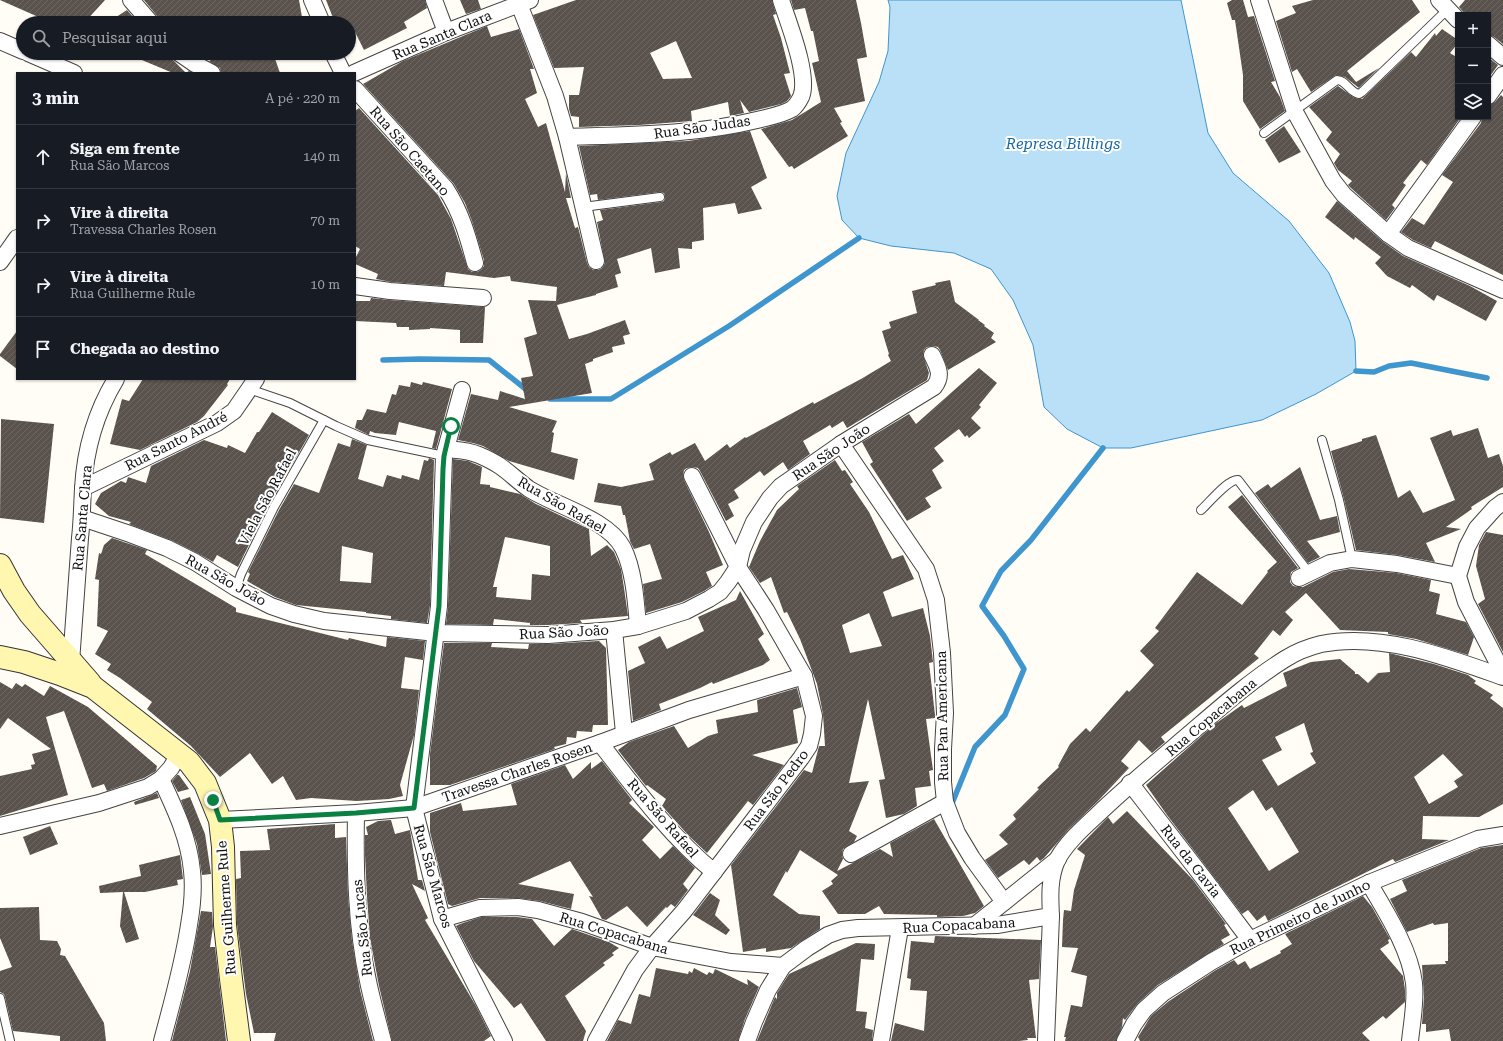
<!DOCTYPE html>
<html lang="pt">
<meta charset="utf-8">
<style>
:root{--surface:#171b24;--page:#242831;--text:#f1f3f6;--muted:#9ea1a6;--line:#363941}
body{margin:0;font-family:"Roboto Serif",serif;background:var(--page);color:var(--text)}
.controls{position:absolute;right:12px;top:12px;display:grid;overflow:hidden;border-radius:0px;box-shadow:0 1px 3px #0004}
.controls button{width:36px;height:36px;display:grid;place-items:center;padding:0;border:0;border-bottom:1px solid var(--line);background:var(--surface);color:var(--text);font:20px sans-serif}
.stop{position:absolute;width:12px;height:12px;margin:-9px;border:3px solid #0b8043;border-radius:50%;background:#fff}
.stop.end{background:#0b8043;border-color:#fff;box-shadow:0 1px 4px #0008}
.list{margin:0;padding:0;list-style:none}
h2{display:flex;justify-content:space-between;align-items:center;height:52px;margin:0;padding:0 16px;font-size:17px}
h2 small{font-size:13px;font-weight:400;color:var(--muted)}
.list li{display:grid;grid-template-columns:26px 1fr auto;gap:12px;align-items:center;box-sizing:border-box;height:64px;padding:0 16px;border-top:1px solid var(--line)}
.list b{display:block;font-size:15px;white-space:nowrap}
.list p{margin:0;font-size:13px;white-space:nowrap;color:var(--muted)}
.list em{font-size:13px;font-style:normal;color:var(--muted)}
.icon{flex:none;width:22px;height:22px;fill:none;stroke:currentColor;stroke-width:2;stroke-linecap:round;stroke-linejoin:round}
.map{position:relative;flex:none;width:1503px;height:1041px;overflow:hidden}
.search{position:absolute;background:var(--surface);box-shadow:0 1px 3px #0004;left:16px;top:16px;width:340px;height:44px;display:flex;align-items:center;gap:10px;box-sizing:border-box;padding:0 14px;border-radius:22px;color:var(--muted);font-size:15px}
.panel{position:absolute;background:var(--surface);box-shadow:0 1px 3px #0004;left:16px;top:72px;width:340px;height:308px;border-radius:0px}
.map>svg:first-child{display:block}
.water{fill:#b9e0f7;stroke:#3f96cf}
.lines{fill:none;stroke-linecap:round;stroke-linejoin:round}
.stream{stroke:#3f96cf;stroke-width:5.5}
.building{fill:url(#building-hatch);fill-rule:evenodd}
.lane-casing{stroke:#444;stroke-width:10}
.street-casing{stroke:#444;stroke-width:18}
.secondary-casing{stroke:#333;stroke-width:24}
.lane{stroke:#fff;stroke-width:8}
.street{stroke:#fff;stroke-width:16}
.secondary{stroke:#fff6b0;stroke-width:22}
.route{stroke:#0b8043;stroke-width:5}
.labels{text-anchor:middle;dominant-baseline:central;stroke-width:4;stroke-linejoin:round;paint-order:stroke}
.street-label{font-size:14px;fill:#111;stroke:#fff}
.water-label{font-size:15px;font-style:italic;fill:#1768a6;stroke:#fff}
</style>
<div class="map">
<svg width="1503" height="1041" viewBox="0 0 1503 1041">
<defs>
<pattern id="building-hatch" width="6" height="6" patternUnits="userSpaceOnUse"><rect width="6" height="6" fill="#5a524d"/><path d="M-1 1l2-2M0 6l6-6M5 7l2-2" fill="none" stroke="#6d6662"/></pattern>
</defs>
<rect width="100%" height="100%" fill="#fffdf5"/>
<polygon class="water" points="888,0 1181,0 1208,133 1233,173 1289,221 1329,273 1350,322 1355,341 1356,371 1316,394 1262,420 1131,448 1103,448 1067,429 1044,407 1033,345 1013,300 991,269 954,253 891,246 859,238 842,220 837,196 846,153 879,82 888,51 890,7"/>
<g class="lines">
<g class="stream">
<polyline points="383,360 420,359 489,360 528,391"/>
<polyline points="1356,371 1374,372 1389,366 1411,363 1487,378"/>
<polyline points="550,399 611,399 729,326 859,238"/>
<polyline points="953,801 975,747 1005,715 1024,669 1004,636 982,606 1001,571 1031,540 1103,448"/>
</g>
</g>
<g class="building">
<polygon points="0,0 105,0 84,23 52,23"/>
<polygon points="144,0 299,0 303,23 160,23 158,17"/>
<polygon points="326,0 425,0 427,8 404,22 407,28 364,50 355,32 349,36 349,23 335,23"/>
<polygon points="460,0 478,0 481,9 466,14"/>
<path d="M576 0H772L776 14 773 15 781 38 790 73 784 74 791 96 787 101 781 104 749 112 740 100 744 113 730 116 728 102 691 111 692 121 639 125 579 127V117L571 116 569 109V95H579L584 67 554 68 533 15ZM676 41 692 78 663 79 650 53Z"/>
<polygon points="791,0 856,0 861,23 867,57 857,59 865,101 834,108 842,122 840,123 848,136 794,169 792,166 789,167 761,129 792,120 821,102 812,63 819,61 813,31 811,31 805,8 794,10"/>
<polygon points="1232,0 1243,0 1248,17 1254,16 1275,81 1271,82 1280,97 1285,111 1260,129 1243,101 1243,75 1235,20 1232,20 1227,3"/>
<polygon points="1313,0 1412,0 1420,12 1347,71 1356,82 1379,68 1359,88 1345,77 1336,75 1311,92 1297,69 1292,72 1276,21 1296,13 1292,6"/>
<polygon points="1465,0 1503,0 1503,44 1494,37 1488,35 1488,15 1466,15 1459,7"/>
<polygon points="127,10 138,23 107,23"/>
<polygon points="487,26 491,37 519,29 534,69 530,69 537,93 525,99 538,127 546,123 565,192 566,173 571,198 566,198 575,228 578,227 587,263 589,267 593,270 598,270 602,268 605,263 597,222 603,220 600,210 661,202 664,201 665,197 664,193 660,192 598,200 597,194 590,195 579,146 688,141 750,131 767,178 751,187 762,209 738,214 735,203 703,208 704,240 692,242 692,249 678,248 680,268 655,273 651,248 617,259 621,273 615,275 618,287 596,294 596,295 557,305 569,339 587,334 625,320 630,334 623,336 625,344 612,347 613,352 593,359 593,361 585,364 592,393 509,407 557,421 552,432 554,433 551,452 578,459 574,480 509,461 483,446 473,443 458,440 471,394 498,400 500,391 525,399 521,378 533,376 524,338 537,334 528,300 556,301 557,287 511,281 510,276 494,278 446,272 444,286 391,282 376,279 378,274 355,264 355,259 360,249 355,246 355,111 359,108 438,195 451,219 468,269 472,272 477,272 481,270 484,266 484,260 472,221 465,203 454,184 363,84 403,61"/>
<polygon points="1442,29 1458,40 1458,43 1450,53 1458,58 1458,117 1461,117 1427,165 1421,160 1403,183 1406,185 1392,205 1395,208 1386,220 1351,188 1348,185 1352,181 1338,170 1334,163 1340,154 1326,140 1332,132 1309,107 1338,86 1353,97 1358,99 1362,99 1411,52 1416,57 1435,33 1436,36"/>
<polygon points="125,53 166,53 186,73 189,71 192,73 173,73"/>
<polygon points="235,53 273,53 280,73 221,73 220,68 209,61 221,55 222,58"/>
<polygon points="1488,57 1498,65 1488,79"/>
<polygon points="1501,95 1503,97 1503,275 1435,241 1431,248 1413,240 1401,232 1412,218 1424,225 1453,182 1442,175 1481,123 1482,117 1488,117 1488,105 1495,102"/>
<polygon points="1284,126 1301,152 1279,163 1265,140"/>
<polygon points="1337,201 1382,241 1403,256 1470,286 1497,301 1486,321 1437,295 1434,301 1412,285 1410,288 1387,276 1375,263 1381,257 1355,237 1354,240 1325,217"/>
<polygon points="950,280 955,302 979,320 978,320 985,325 984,326 994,333 991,338 996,342 948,370 940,350 938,347 933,346 927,347 924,350 923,355 929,373 927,380 847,428 843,421 832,428 830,425 803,441 810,454 788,470 783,462 764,476 760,471 734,490 739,498 728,504 734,516 726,521 700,471 698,468 693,467 687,468 684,470 683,475 684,480 709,532 723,565 706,572 712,586 704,591 682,602 646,613 643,584 662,579 650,544 634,549 630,541 625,515 623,515 621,506 594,502 598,483 621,487 654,480 649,464 670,452 672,455 695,443 705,461 727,444 730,448 745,437 746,438 813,402 814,404 861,379 891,361 888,355 889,354 882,331 891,328 889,322 917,313 912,291 936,285 935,283"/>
<polygon points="371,298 389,300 485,307 483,343 460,343 460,330 430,328 430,329 409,330 409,327 397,327 396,323 355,321 355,301 370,301"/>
<polygon points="17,331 17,369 0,356 0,354"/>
<polygon points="979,368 997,383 979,405 981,407 971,418 981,428 969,438 967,435 965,437 959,429 934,448 944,461 932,470 942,488 925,498 931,507 907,521 870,464 873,462 862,442 909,414 916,424"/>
<polygon points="143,379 230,379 227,384 228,385 204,416 197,422 140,450 110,444 122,399 129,401"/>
<polygon points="411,382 422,385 423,382 452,389 436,449 432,448 436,431 399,422 396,435 375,433 370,431 369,435 355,428 357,420 362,420 367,409 386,413 392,394 396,395 399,385 410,387"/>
<polygon points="272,412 309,435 269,504 238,567 217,555 213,562 199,554 171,540 129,524 131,522 109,516 95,504 101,493 121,481 126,483 128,477 146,483 151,466 204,440 227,448 228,445 245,453 257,432 259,432"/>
<polygon points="1,419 54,424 44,523 0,518"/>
<polygon points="1478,428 1488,458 1499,454 1503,466 1503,487 1471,507 1472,509 1446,527 1461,529 1426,543 1435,562 1398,555 1356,550 1344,499 1331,451 1362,441 1362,439 1376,435 1398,498 1410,490 1423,513 1455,500 1430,438 1451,430 1453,436"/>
<path d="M352 439 367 445 358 479 383 487 387 475 401 479 402 475 419 480 424 460 428 461 429 458 434 460 430 605 427 623 391 619V616L366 613V612L296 605 275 597 247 581 250 574 248 572 279 510 294 484 319 493 338 443 350 447ZM342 546 373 553 371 583 340 581Z"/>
<path d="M453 459 468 461 482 467 480 484 490 485V487L520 494 536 504 589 529 591 556 607 545 614 552 621 569 624 588 628 616 580 620 582 623 548 625H530V623L494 619 493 625 446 624 448 606ZM505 537 550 546V576L532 574 531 600 496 597 497 587H493Z"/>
<path d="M835 460 842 471 845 470 853 482 850 484 869 512 892 559 903 555 914 579 883 592 892 617 923 608 930 636 933 662 929 663 935 715V718L926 719 933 770 929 771 931 786 915 788 917 806 904 814 886 818 879 780 885 779 868 699 849 783 869 781 849 831 857 836 854 842 843 849 842 854 843 859 837 871 880 849 893 857 890 843 934 819 984 906 975 913 963 916 937 917V915L884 914 879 906 865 914H838L822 891 833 884 831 881 838 875 800 850 787 873 786 871 773 895 799 914 820 916V929L791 948 766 952V948L743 952 731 865 804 770 812 773 819 746H825L823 714 817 684 800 639 787 612 784 613 771 577 760 583 749 567 760 541 777 510 799 489 797 486ZM869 613 882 646 850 653 842 625Z"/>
<polygon points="1300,467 1320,520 1337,516 1340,532 1307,541 1320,557 1308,563 1255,493 1268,484 1271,488"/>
<polygon points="1242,495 1298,568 1291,572 1290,577 1290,582 1293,586 1298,587 1303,587 1333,572 1349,569 1396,573 1431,580 1429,591 1440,594 1436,614 1466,622 1474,637 1468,655 1416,639 1388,634 1388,632 1340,630 1306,593 1285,612 1293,620 1280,636 1273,630 1254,654 1259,658 1161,737 1165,742 1152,753 1139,740 1121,761 1129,768 1097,802 1068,830 1044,858 1040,861 1037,857 1029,865 1024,860 998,878 985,860 1008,844 999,835 1016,819 1013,815 1039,789 1037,788 1059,767 1058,766 1070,744 1086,728 1090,732 1127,690 1129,692 1133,688 1154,665 1140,651 1159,631 1155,628 1197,572 1242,605 1268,572 1267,571 1277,562 1228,507"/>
<polygon points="1486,532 1503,535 1503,652 1478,604 1485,599 1476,566 1479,545"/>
<polygon points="112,538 147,550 145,554 236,608 236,612 348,640 349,638 386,647 387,637 425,641 423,660 405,657 401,688 419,690 414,735 400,785 403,796 389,799 357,801 311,798 296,800 283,776 272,784 250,753 220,777 191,746 147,709 152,702 120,678 107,670 111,664 95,654 108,631 97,626 99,580 95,579 99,553 101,554 104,545"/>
<polygon points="740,591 764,634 758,639 770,660 763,665 713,684 712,682 700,688 659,704 661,710 633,721 628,671 645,663 638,647 660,636 667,649 704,631 698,617 736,600"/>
<polygon points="599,641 606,648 608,725 593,725 592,732 577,731 576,738 567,737 566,744 554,747 555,749 450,785 430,785 430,754 444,643 492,643 491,647 528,649 529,644 549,644"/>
<path d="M1389 653 1434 664 1468 675 1476 681 1474 683 1493 695 1490 698 1503 708V804L1479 817 1423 816 1422 839 1449 840 1395 862 1393 859 1268 921 1265 915 1257 921 1248 910 1242 914 1167 815 1146 785 1215 724 1242 705 1244 708 1287 686 1283 673 1311 662 1340 659 1355 672V674H1358L1368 683 1378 673 1390 672ZM1304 723 1313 752 1310 753 1316 763 1278 786 1262 760 1282 750 1275 737ZM1443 754 1463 775 1454 781 1458 787 1429 804 1414 777ZM1253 790 1266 811 1272 807 1299 852 1269 871 1228 808Z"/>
<polygon points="0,682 12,689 16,683 22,687 25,684 44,696 50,686 88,707 157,766 156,771 144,778 107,791 104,784 92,788 64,711 46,717 68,795 0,816 0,776 32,769 31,765 35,764 32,754 51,749 8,718 0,729"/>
<polygon points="797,688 802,707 793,710 798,743 752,755 784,765 753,805 748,801 707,853 689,836 662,806 666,799 647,785 646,786 618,750 629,742 674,726 688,748 708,736 718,733 716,720 758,712 757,700"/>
<polygon points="602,761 632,800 629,803 654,827 642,840 660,859 673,846 695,868 683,884 688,890 675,907 671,904 667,908 666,907 647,927 627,906 606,920 602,919 589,896 593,897 570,861 518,884 574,894 571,909 540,901 518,898 480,898 452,906 448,904 430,832 430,813 461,803 463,811 517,805 511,784 565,765 573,779 591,762 591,769"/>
<polygon points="177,775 179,775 189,789 178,792 172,781"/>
<polygon points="157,793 159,798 135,805 134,802"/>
<polygon points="190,797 205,834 211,874 202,875 197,844 181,800"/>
<polygon points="1127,811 1193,880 1226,924 1224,925 1230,935 1221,940 1224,944 1158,985 1138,1003 1125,1020 1123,1018 1122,1027 1116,1041 1065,1041 1066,1037 1064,1037 1071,1005 1082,1007 1087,976 1071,972 1078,948 1062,947 1063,920 1064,910 1071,911 1074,890 1085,855 1077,849 1108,817 1113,824"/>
<polygon points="391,820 395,834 410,830 418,880 422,880 425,891 412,884 428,918 425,920 476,1006 491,1036 484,1041 392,1041 379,986 370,938 367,897 365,855 365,835 368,835 366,827 378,821"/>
<polygon points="335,824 335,838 346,837 348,898 352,941 360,990 373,1041 274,1041 276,1033 254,1033 246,994 237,924 236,879 241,878 240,851 270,850 267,829"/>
<polygon points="50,826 58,844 30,855 23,837"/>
<polygon points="1503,845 1503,1041 1451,1041 1449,1029 1426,1032 1426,1024 1422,1024 1424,997 1422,965 1446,964 1445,961 1448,961 1448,923 1434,925 1433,923 1407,932 1390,899 1407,891 1402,880 1481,848"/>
<polygon points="180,855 183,879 177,880 178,885 145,892 124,892 139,939 126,943 120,926 123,892 100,893 99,886 141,876 139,865"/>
<polygon points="710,893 720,900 715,915 730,930 726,935 693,915"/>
<polygon points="1363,896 1372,907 1390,939 1388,940 1389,943 1380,949 1403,976 1405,990 1405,1002 1386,1019 1383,1016 1362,1033 1370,1041 1140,1041 1138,1037 1151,1016 1169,1001 1216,970 1234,960 1238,965 1245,961 1250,969 1281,953 1280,951 1292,944 1285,934"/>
<polygon points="39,907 40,940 57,941 61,949 60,955 65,956 104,1023 106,1041 60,1041 60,1036 13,1031 5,997 4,994 0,992 0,971 12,967 0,938 0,908"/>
<polygon points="201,911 212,912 213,927 210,947 215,947 226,1041 172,1041 190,971"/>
<polygon points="481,917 517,917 532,919 554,946 572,929 609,942 619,948 612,953 614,955 603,963 605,965 565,996 586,1031 583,1041 546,1041 521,1003 514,1008 474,961 456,926 460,924"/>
<polygon points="935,936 1041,940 1039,979 1029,980 1036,1038 1027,1038 1028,1040 1019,1041 891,1041 895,1023 924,1031 927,991 910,990 911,979 907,978 911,941 934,943"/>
<polygon points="856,943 875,944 874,960 861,959 856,1011 867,1012 865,1028 873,1030 872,1041 757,1041 775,997 777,999 777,993 789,974"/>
<polygon points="656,968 688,974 689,971 692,973 694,968 707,975 709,972 713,974 715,969 748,985 747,979 759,987 745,1019 738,1041 607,1041 618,1020 631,1024 639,994 650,997"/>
</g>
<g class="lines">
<defs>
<g id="lane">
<path d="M1264 133 1337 80C1346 80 1349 92 1359 94L1362 92 1447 10"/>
<polyline points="583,207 660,197"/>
<polyline points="249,389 290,403 336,426 368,440 444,456"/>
<polyline points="1322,440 1339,500 1352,559"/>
<path d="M1201 510C1209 503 1228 479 1238 480L1310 574"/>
<polyline points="236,588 241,574 274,507 324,420"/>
<polyline points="0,998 10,1041"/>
</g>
<g id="street">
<polyline points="131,0 151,23"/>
<polyline points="312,0 322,23"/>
<polyline points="434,0 446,32"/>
<polyline points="1259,0 1295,112 1333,181 1344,195 1388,234 1408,248 1503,290"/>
<polyline points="1439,0 1458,20"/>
<polyline points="519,4 555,96 567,137 596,261"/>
<polyline points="0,41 23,51"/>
<polyline points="1488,44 1503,57"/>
<polyline points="28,53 74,73"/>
<polyline points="179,53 195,64 212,73"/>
<polyline points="333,53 343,73"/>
<polyline points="354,73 446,32 530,0"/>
<path d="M355 89 446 189C461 212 468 237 475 263"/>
<polyline points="1488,96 1503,75"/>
<path d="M567 137C631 135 696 135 757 120 769 117 782 115 792 109 796 106 799 101 801 97 810 76 788 22 781 0"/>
<polyline points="1388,234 1473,117"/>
<polyline points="0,262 17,238"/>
<polyline points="355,286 390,291 483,298"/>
<polyline points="462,390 444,456 439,606 414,808 442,919 504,1041"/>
<polyline points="841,444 926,569 936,600 942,653 945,713 943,749 943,782 945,802 957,833 972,858 1004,902"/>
<path d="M446 449C457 450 468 450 479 455 486 458 494 462 500 466 510 473 519 482 529 489 556 506 608 519 623 548 634 570 636 602 638 626"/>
<polyline points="83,488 217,423 234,411 256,379"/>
<polyline points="1503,502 1495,508 1477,528 1467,547 1458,576 1466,602 1503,673"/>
<path d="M82 518 130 534 167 548 195 562 236 588 271 606 294 614 324 621 436 633 548 635 614 630 638 626 686 611 709 599 720 592 728 582 738 567 742 550 754 522 770 498 781 486 841 444 934 387C943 376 938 367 932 355"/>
<polyline points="1299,578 1330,563 1352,559 1397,564 1458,576"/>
<polyline points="614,630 624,733"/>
<path d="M71 662C74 621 77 579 80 538 82 521 82 505 83 489 85 450 96 412 116 379"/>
<path d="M600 743C635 788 670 836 714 872"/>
<path d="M161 779C175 809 189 838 192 871 194 889 192 908 189 925 183 965 172 1003 162 1041"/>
<polyline points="1130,783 1205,880 1250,940"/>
<path d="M356 813C355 869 356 926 368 981 372 1001 378 1021 383 1041"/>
<polyline points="220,820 356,813 414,808 600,743 689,710 804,676"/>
<polyline points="0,826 99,803 148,787 161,779 171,768 179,754"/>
<polyline points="851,854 945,802"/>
<path d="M1369 883C1386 912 1410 949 1414 983 1416 1002 1412 1022 1410 1041"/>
<polyline points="442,919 480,908 518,907 538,910 582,922 652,947 731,962 783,966"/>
<polyline points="974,926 1058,859"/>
<polyline points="596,1041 635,970 652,947 684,911 801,758 809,746 812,734 814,716 804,676 766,610 738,567 692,476"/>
<path d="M747 1041 754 1022 768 990 783 966 807 948 828 935 842 930 858 928 997 925 1051 916C1050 897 1049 878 1057 860 1066 843 1083 828 1097 815 1122 791 1148 769 1174 747 1210 717 1245 684 1285 659 1296 652 1309 647 1321 644 1381 632 1447 657 1503 677"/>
<polyline points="881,1041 900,928"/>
<polyline points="1046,1041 1051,916"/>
<polyline points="1125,1041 1134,1024 1144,1010 1163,993 1211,962 1250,940 1369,883 1478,839 1503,835"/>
</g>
<g id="secondary">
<polyline points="0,565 14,591 30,614 90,683"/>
<polyline points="0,657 24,662 60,674 93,687 189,762 205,783 220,820 223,847 225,925 231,979 239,1041"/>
</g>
</defs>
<use href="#lane" class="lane-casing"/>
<use href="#street" class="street-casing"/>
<use href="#secondary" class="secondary-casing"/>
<use href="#lane" class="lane"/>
<use href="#street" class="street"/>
<use href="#secondary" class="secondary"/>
</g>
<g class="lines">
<polyline class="route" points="213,800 220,820 356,813 414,808 439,606 443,469 444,456 451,426"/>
</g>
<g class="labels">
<g class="street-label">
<text transform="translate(442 35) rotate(-23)">Rua Santa Clara</text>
<text transform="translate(702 127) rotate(-8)">Rua São Judas</text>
<text transform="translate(410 151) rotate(49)">Rua São Caetano</text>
<text transform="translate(176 441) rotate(-27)">Rua Santo André</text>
<text transform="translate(831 452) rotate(-34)">Rua São João</text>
<text transform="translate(267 497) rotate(-62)">Viela São Rafael</text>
<text transform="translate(562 505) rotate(30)">Rua São Rafael</text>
<text transform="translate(82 518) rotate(-85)">Rua Santa Clara</text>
<text transform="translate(226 580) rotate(29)">Rua São João</text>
<text transform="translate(564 632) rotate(-3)">Rua São João</text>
<text transform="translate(942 716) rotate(-91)">Rua Pan Americana</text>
<text transform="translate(1211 717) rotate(-40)">Rua Copacabana</text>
<text transform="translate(517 772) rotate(-19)">Travessa Charles Rosen</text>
<text transform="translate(776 790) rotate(-53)">Rua São Pedro</text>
<text transform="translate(663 818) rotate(49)">Rua São Rafael</text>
<text transform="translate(1191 861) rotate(52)">Rua da Gavia</text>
<text transform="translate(433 876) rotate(74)">Rua São Marcos</text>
<text transform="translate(226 908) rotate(-94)">Rua Guilherme Rule</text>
<text transform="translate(1300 917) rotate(-26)">Rua Primeiro de Junho</text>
<text transform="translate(959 925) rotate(-3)">Rua Copacabana</text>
<text transform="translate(362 928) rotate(-96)">Rua São Lucas</text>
<text transform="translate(614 933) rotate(17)">Rua Copacabana</text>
</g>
<g class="water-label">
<text x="1063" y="144">Represa Billings</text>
</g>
</g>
</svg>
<div class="controls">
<button>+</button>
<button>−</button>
<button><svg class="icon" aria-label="layers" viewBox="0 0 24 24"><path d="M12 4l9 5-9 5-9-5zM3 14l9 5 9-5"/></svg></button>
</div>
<div class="stop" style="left:451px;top:426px"></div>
<div class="stop end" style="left:213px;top:800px"></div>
<div class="search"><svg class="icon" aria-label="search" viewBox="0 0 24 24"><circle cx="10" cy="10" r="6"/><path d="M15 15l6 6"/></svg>Pesquisar aqui</div>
<section class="panel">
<h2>3 min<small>A pé · 220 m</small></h2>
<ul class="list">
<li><svg class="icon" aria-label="ahead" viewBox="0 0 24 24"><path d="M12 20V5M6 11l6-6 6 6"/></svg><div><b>Siga em frente</b><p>Rua São Marcos</p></div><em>140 m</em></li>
<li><svg class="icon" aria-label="right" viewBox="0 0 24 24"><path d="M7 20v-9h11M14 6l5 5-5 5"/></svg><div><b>Vire à direita</b><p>Travessa Charles Rosen</p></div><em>70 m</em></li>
<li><svg class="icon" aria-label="right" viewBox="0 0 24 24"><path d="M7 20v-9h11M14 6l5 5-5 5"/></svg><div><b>Vire à direita</b><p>Rua Guilherme Rule</p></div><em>10 m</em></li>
<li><svg class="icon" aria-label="arrive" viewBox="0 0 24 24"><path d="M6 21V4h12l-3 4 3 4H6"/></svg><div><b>Chegada ao destino</b></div></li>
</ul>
</section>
</div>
